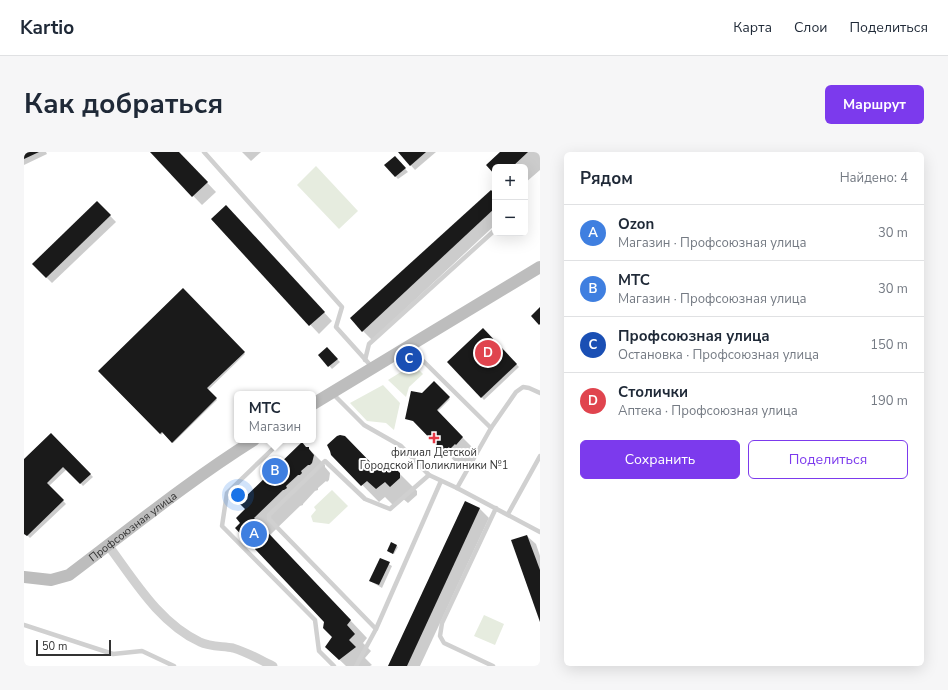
<!DOCTYPE html>
<html lang="ru">
<meta charset="utf-8">
<style>
:root{--surface:#fff;--page:#f6f6f7;--text:#1f2937;--muted:#747a83;--line:#e0e1e3;--accent:#7c3aed}
body{margin:0;font-family:"Nunito Sans",sans-serif;background:var(--page);color:var(--text)}
.controls{position:absolute;right:12px;top:12px;display:grid;overflow:hidden;border-radius:6px;box-shadow:0 4px 16px #0002}
.controls button{width:36px;height:36px;display:grid;place-items:center;padding:0;border:0;border-bottom:1px solid var(--line);background:var(--surface);color:var(--text);font:20px sans-serif}
.scale{position:absolute;left:12px;bottom:10px;width:75px;box-sizing:border-box;padding-left:4px;border:2px solid #333;border-top:0;font-size:11px;line-height:14px;white-space:nowrap;color:#333;-webkit-text-stroke:3px #fff;paint-order:stroke}
.you{position:absolute;left:214px;top:343px;width:14px;height:14px;margin:-10px;border:3px solid #fff;border-radius:50%;background:#1a73e8;box-shadow:0 0 0 6px #1a73e833}
.badge{display:grid;place-items:center;width:26px;height:26px;border-radius:50%;background:var(--accent);color:#fff;font-size:13px;font-weight:700}
.pin{position:absolute;translate:-50% -50%;border:2px solid #fff;box-shadow:0 1px 4px #0006}
.popup{position:absolute;left:210px;top:239px;width:82px;height:52px;box-sizing:border-box;display:grid;place-content:center;border-radius:6px;background:var(--surface);filter:drop-shadow(0 1px 3px #0005);font-size:13px;white-space:nowrap;color:var(--muted)}
.popup b{font-size:15px;color:var(--text)}
.popup::after{content:'';position:absolute;left:50%;top:100%;margin-left:-8px;border:8px solid transparent;border-top-color:var(--surface)}
.list{margin:0;padding:0;list-style:none}
h2{display:flex;justify-content:space-between;align-items:center;height:52px;margin:0;padding:0 16px;font-size:17px}
h2 small{font-size:13px;font-weight:400;color:var(--muted)}
.list li{display:grid;grid-template-columns:26px 1fr auto;gap:12px;align-items:center;box-sizing:border-box;height:56px;padding:0 16px;border-top:1px solid var(--line)}
.list b{display:block;font-size:15px;white-space:nowrap}
.list p{margin:0;font-size:13px;white-space:nowrap;color:var(--muted)}
.list em{font-size:13px;font-style:normal;color:var(--muted)}
.actions{display:flex;gap:8px;padding:12px 16px}
.actions a{flex:1;padding:9px 0;border:1px solid var(--accent);border-radius:6px;text-align:center;font-size:14px;color:var(--accent)}
.actions .main{background:var(--accent);color:#fff}
.map{position:relative;flex:none;width:516px;height:514px;overflow:hidden;border-radius:6px}
header{display:flex;align-items:center;gap:24px;box-sizing:border-box;height:56px;padding:0 20px;background:var(--surface);border-bottom:1px solid var(--line)}
header strong{font-size:19px}
nav{display:flex;gap:22px;margin-inline-start:auto;font-size:14px}
.intro{display:flex;align-items:center;justify-content:space-between;box-sizing:border-box;height:96px;padding:0 24px}
h1{margin:0;font-size:28px}
.button{padding:10px 18px;border-radius:6px;background:var(--accent);color:#fff;font-size:14px;font-weight:700}
main{display:flex;gap:24px;padding:0 24px}
aside{flex:1;background:var(--surface);border-radius:6px;box-shadow:0 4px 16px #0002}
.map>svg:first-child{display:block}
.green{fill:#e6ecdf}
.shadow{fill:#0003}
.building{fill:#1a1a1a}
.lines{fill:none;stroke-linecap:round;stroke-linejoin:round}
.lane{stroke:#d0d0d0;stroke-width:4.5}
.street{stroke:#d0d0d0;stroke-width:9}
.secondary{stroke:#bdbdbd;stroke-width:12}
.poi-dot{fill:#e63946;stroke:#fff;stroke-width:1.5}
.labels{text-anchor:middle;dominant-baseline:central;stroke-width:4;stroke-linejoin:round;paint-order:stroke}
.poi-label{font-size:11px;fill:#333;stroke:#fff}
.street-label{font-size:11px;fill:#333;stroke:#fff}
</style>
<header>
<strong>Kartio</strong>
<nav><a>Карта</a><a>Слои</a><a>Поделиться</a></nav>
</header>
<div class="intro"><h1>Как добраться</h1><a class="button">Маршрут</a></div>
<main>
<div class="map">
<svg width="516" height="514" viewBox="0 0 516 514">
<rect width="100%" height="100%" fill="#fff"/>
<g class="green">
<polygon points="292,14 334,59 315,77 273,33"/>
<polygon points="385,215 395,218 399,222 385,235 382,245 364,228"/>
<polygon points="359,233 376,251 370,278 362,271 343,269 326,251"/>
<polygon points="308,338 324,354 305,372 289,370 287,364 292,358 290,355"/>
<polygon points="460,463 480,472 471,493 450,484"/>
</g>
<g class="shadow">
<polygon points="0,0 22,0 23,2 0,13"/>
<polygon points="127,0 154,0 192,40 178,53"/>
<polygon points="218,0 237,0 227,9"/>
<polygon points="375,0 412,0 391,18"/>
<polygon points="478,0 516,0 516,18 501,31 501,15 471,15 471,21 463,13"/>
<polygon points="373,8 384,20 374,27 361,13"/>
<polygon points="471,43 471,73 348,188 327,167"/>
<polygon points="73,50 92,70 28,131 9,112"/>
<polygon points="211,63 308,169 295,182 188,68"/>
<polygon points="159,138 221,202 184,238 193,248 149,291 139,281 137,283 75,219"/>
<polygon points="459,178 495,215 460,248 425,210"/>
<polygon points="303,197 316,210 308,217 296,203"/>
<polygon points="410,231 426,247 413,260 455,302 449,309 444,313 442,312 437,316 392,269 382,267 398,242"/>
<polygon points="27,282 69,325 59,334 43,317 25,334 42,352 6,386 0,380 0,308"/>
<polygon points="282,296 284,296 301,313 301,315 306,321 305,328 303,330 302,329 294,336 294,338 291,339 279,352 279,353 276,354 246,383 343,486 339,491 347,499 341,506 348,513 346,514 322,514 302,495 310,485 301,469 212,376"/>
<polygon points="308,302 354,318 364,310 393,339 393,343 384,351 378,346 370,354 361,345 355,350"/>
<polygon points="441,350 456,357 465,366 396,514 365,514"/>
<polygon points="503,384 512,392 516,404 516,468"/>
<polygon points="368,391 374,395 370,402 365,400"/>
<polygon points="356,407 368,414 358,436 346,429"/>
</g>
<g class="building">
<polygon points="0,0 15,0 0,7"/>
<polygon points="126,0 155,0 184,30 168,45"/>
<polygon points="374,0 402,0 386,14"/>
<polygon points="476,0 504,0 488,15 471,15 471,23 462,13"/>
<polygon points="371,4 382,16 371,25 360,13"/>
<polygon points="467,38 471,42 471,56 338,180 326,166"/>
<polygon points="73,49 87,63 22,126 8,112"/>
<polygon points="202,53 301,160 285,174 187,67"/>
<polygon points="159,136 221,200 183,236 193,246 148,291 138,280 136,282 74,219"/>
<polygon points="516,155 516,172 515,173 507,164"/>
<polygon points="459,176 493,212 457,246 423,210"/>
<polygon points="303,195 314,207 304,215 294,203"/>
<polygon points="410,229 426,245 413,258 439,285 432,293 431,292 426,297 425,295 419,300 389,269 381,267 387,239 398,241"/>
<polygon points="27,281 67,322 56,332 39,315 23,331 40,348 3,384 0,382 0,307"/>
<polygon points="316,283 321,284 353,317 364,309 376,321 376,326 366,335 361,330 352,337 343,329 337,334 307,303 306,299 303,293 313,284"/>
<polygon points="278,290 282,295 285,295 285,297 290,303 288,311 286,313 284,313 277,319 278,321 276,323 274,323 262,334 263,336 260,338 259,338 230,366 327,468 323,473 331,482 325,488 332,495 315,508 301,495 308,485 299,476 300,470 211,376 216,371 212,366 221,357 215,351"/>
<polygon points="441,349 456,356 383,514 364,514"/>
<polygon points="503,383 516,418 516,470 487,388"/>
<polygon points="367,390 373,393 369,402 363,399"/>
<polygon points="356,406 366,410 355,433 345,429"/>
</g>
<g class="lines">
<g class="lane">
<polyline points="180,0 318,155 312,175 348,215"/>
<polyline points="385,195 467,276"/>
<polyline points="341,208 345,192 471,78"/>
<polyline points="309,242 340,273 377,294 405,323 433,336 516,380"/>
<polyline points="258,288 203,341 198,374 291,468 295,499 310,514"/>
<polyline points="433,336 467,276 492,240 499,235 505,236 516,241"/>
<polyline points="484,362 516,304"/>
<polyline points="0,473 89,502 118,499 150,514"/>
<polyline points="352,477 417,329"/>
<polyline points="332,514 352,477 245,367 245,363 301,309 341,347 366,357 405,323"/>
<polyline points="469,514 420,491 416,484 418,471 472,356"/>
</g>
<path class="street" d="M84 393C110 428 135 471 176 490 186 495 199 494 209 496 223 500 236 508 249 514"/>
<g class="secondary">
<polyline points="289,252 516,115"/>
<path id="s1" d="M0 425 27 428 45 423C106 377 166 328 230 288"/>
</g>
</g>
<path class="poi-dot" d="M408 280h4v4h4v4h-4v4h-4v-4h-4v-4h4z"/>
<g class="labels">
<g class="poi-label">
<text x="410" y="300">филиал Детской<tspan x="410" dy="13">Городской Поликлиники №1</tspan></text>
</g>
<g class="street-label">
<text stroke="none"><textPath href="#s1" startOffset="126">Профсоюзная улица</textPath></text>
</g>
</g>
</svg>
<div class="controls">
<button>+</button>
<button>−</button>
</div>
<div class="scale">50 m</div>
<div class="you"></div>
<div class="pin badge" style="left:230px;top:382px;background:#3f7fe0">A</div>
<div class="pin badge" style="left:251px;top:319px;background:#3f7fe0">B</div>
<div class="popup"><b>МТС</b>Магазин</div>
<div class="pin badge" style="left:385px;top:207px;background:#1a4fb4">C</div>
<div class="pin badge" style="left:464px;top:201px;background:#e0444e">D</div>
</div>
<aside>
<h2>Рядом<small>Найдено: 4</small></h2>
<ul class="list">
<li><span class="badge" style="background:#3f7fe0">A</span><div><b>Ozon</b><p>Магазин · Профсоюзная улица</p></div><em>30 m</em></li>
<li><span class="badge" style="background:#3f7fe0">B</span><div><b>МТС</b><p>Магазин · Профсоюзная улица</p></div><em>30 m</em></li>
<li><span class="badge" style="background:#1a4fb4">C</span><div><b>Профсоюзная улица</b><p>Остановка · Профсоюзная улица</p></div><em>150 m</em></li>
<li><span class="badge" style="background:#e0444e">D</span><div><b>Столички</b><p>Аптека · Профсоюзная улица</p></div><em>190 m</em></li>
</ul>
<div class="actions"><a class="main">Сохранить</a><a>Поделиться</a></div>
</aside>
</main>
